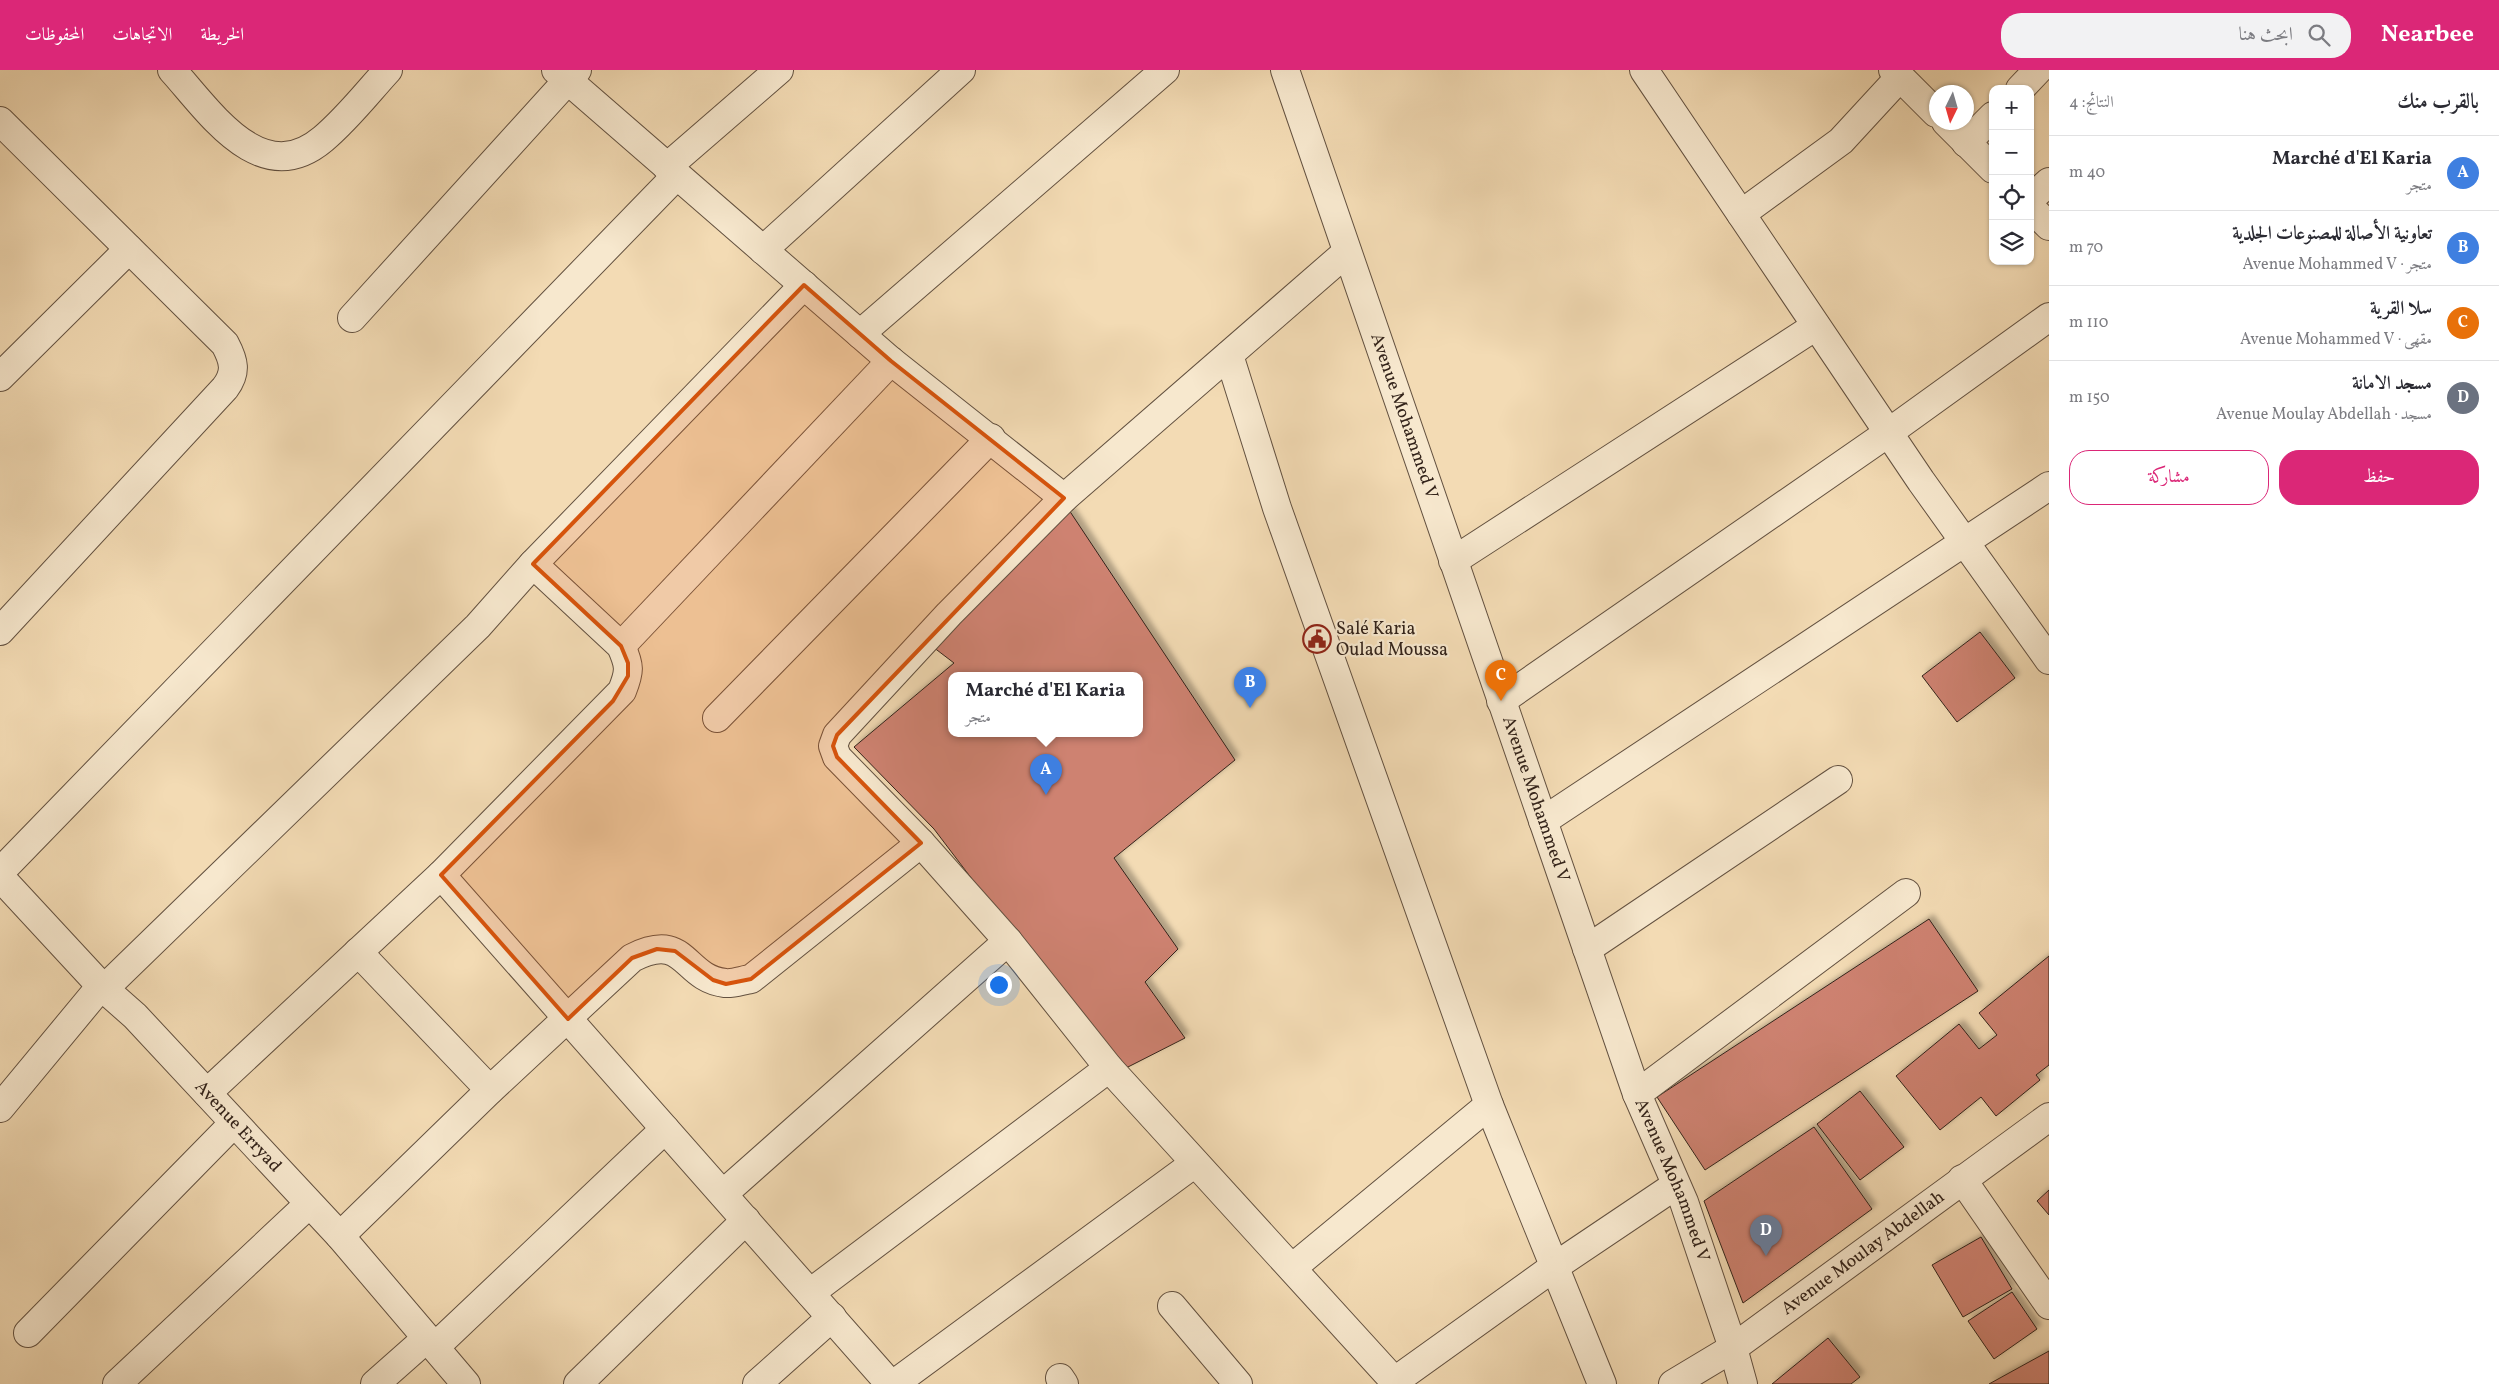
<!DOCTYPE html>
<html lang="ar">
<meta charset="utf-8">
<style>
:root{--surface:#fff;--page:#f2f2f3;--text:#2b2b33;--muted:#7c7c81;--line:#e1e1e2;--accent:#db2777}
body{margin:0;font-family:Vollkorn,Amiri,serif;background:var(--page);color:var(--text);direction:rtl}
.controls{position:absolute;right:15px;top:15px;display:grid;overflow:hidden;border-radius:10px;box-shadow:0 1px 4px #0004}
.controls button{width:45px;height:45px;display:grid;place-items:center;padding:0;border:0;border-bottom:1px solid var(--line);background:var(--surface);color:var(--text);font:25px sans-serif}
.compass{position:absolute;left:1929px;top:15px;width:45px;height:45px;border-radius:50%;background:var(--surface);box-shadow:0 1px 4px #0004;rotate:185deg}
.you{position:absolute;left:998px;top:914px;width:18px;height:18px;margin:-12px;border:4px solid #fff;border-radius:50%;background:#1a73e8;box-shadow:0 0 0 8px #1a73e833}
.badge{display:grid;place-items:center;width:32px;height:32px;border-radius:50%;background:var(--accent);color:#fff;font-size:16px;font-weight:700}
.pin{position:absolute;translate:-50% -41px;filter:drop-shadow(0 1px 2px #0008)}
.pin::after{content:'';position:absolute;top:26px;width:18px;height:15px;background:inherit;clip-path:polygon(0 0,100% 0,50% 100%)}
.popup{position:absolute;left:948px;top:602px;width:195px;height:65px;box-sizing:border-box;display:grid;place-content:center;border-radius:10px;background:var(--surface);filter:drop-shadow(0 1px 4px #0005);font-size:16px;white-space:nowrap;color:var(--muted)}
.popup b{font-size:19px;color:var(--text)}
.popup::after{content:'';position:absolute;left:50%;top:100%;margin-left:-10px;border:10px solid transparent;border-top-color:var(--surface)}
.list{margin:0;padding:0;list-style:none}
h2{display:flex;justify-content:space-between;align-items:center;height:65px;margin:0;padding:0 20px;font-size:21px}
h2 small{font-size:16px;font-weight:400;color:var(--muted)}
.list li{display:grid;grid-template-columns:32px 1fr auto;gap:15px;align-items:center;box-sizing:border-box;height:75px;padding:0 20px;border-top:1px solid var(--line)}
.list b{display:block;font-size:19px;white-space:nowrap}
.list p{margin:0;font-size:16px;white-space:nowrap;color:var(--muted)}
.list em{font-size:16px;font-style:normal;color:var(--muted)}
.actions{display:flex;gap:10px;padding:15px 20px}
.actions a{flex:1;padding:11px 0;border:1px solid var(--accent);border-radius:20px;text-align:center;font-size:18px;color:var(--accent)}
.actions .main{background:var(--accent);color:#fff}
.icon{flex:none;width:28px;height:28px;fill:none;stroke:currentColor;stroke-width:2;stroke-linecap:round;stroke-linejoin:round}
.map{position:relative;flex:none;width:2049px;height:1314px;overflow:hidden;direction:ltr}
header{display:flex;align-items:center;gap:30px;box-sizing:border-box;height:70px;padding:0 25px;background:var(--accent);color:#fff}
header strong{font-size:24px}
nav{display:flex;gap:28px;margin-inline-start:auto;font-size:18px}
.search{width:350px;height:45px;background:var(--page);display:flex;align-items:center;gap:12px;box-sizing:border-box;padding:0 18px;border-radius:20px;color:var(--muted);font-size:19px}
main{display:flex}
aside{flex:1;background:var(--surface)}
.map>svg:first-child{display:block}
.building{fill:#ce8271;stroke:#33231a;fill-rule:evenodd;filter:url(#shadow)}
.lines{fill:none;stroke-linecap:round;stroke-linejoin:round}
.minor-casing{stroke:#635140;stroke-width:30}
.minor{stroke:#f7e8ce;stroke-width:28}
.marked{fill:#d6540d;fill-opacity:0.2;stroke:#d6540d;stroke-width:4;stroke-linejoin:round}
.labels{text-anchor:middle;dominant-baseline:central;stroke-width:4.5;stroke-linejoin:round;paint-order:stroke}
.street-label{font-size:18px;fill:#33231a;stroke:#f7e8ce}
.poi-label{font-size:18px;fill:#33231a;stroke:#f7e8ce;text-anchor:start}
</style>
<header>
<strong>Nearbee</strong>
<div class="search"><svg class="icon" aria-label="search" viewBox="0 0 24 24"><circle cx="10" cy="10" r="6"/><path d="M15 15l6 6"/></svg>ابحث هنا</div>
<nav><a>الخريطة</a><a>الاتجاهات</a><a>المحفوظات</a></nav>
</header>
<main>
<aside>
<h2>بالقرب منك<small>النتائج: 4</small></h2>
<ul class="list">
<li><span class="badge" style="background:#3f7fe0">A</span><div><b>Marché d'El Karia</b><p>متجر</p></div><em>40 m</em></li>
<li><span class="badge" style="background:#3f7fe0">B</span><div><b>تعاونية الأصالة للمصنوعات الجلدية</b><p>متجر · Avenue Mohammed V</p></div><em>70 m</em></li>
<li><span class="badge" style="background:#e8710a">C</span><div><b>سلا القرية</b><p>مقهى · Avenue Mohammed V</p></div><em>110 m</em></li>
<li><span class="badge" style="background:#6b7280">D</span><div><b>مسجد الامانة</b><p>مسجد · Avenue Moulay Abdellah</p></div><em>150 m</em></li>
</ul>
<div class="actions"><a class="main">حفظ</a><a>مشاركة</a></div>
</aside>
<div class="map">
<svg width="2049" height="1314" viewBox="0 0 2049 1314">
<defs>
<filter id="shadow"><feDropShadow dx="4.5" dy="-4.5" stdDeviation="2.5" flood-color="#0004"/></filter>
</defs>
<rect width="100%" height="100%" fill="#f3dbb4"/>
<filter id="stains"><feTurbulence type="fractalNoise" baseFrequency=".004" numOctaves="4"/><feColorMatrix values="0 0 0 0 .2 0 0 0 0 .09 0 0 0 0 .02 0 0 0 .5 -.17"/></filter>
<radialGradient id="worn" r=".72"><stop offset=".6" stop-color="#630" stop-opacity="0"/><stop offset="1" stop-color="#630" stop-opacity=".3"/></radialGradient>
<g class="building">
<path d="M1069 440 1235 690 1114 788 1178 879 1145 912 1185 968 1126 998 1022 875 934 759 854 677 954 593 933 577ZM952 606H1140V664H952Z"/>
<polygon points="1980,562 2015,608 1957,652 1922,606"/>
<polygon points="1929,849 1978,921 1705,1100 1657,1027"/>
<polygon points="2049,886 2049,995 2036,1005 2040,1010 1996,1046 1981,1027 1940,1060 1896,1006 1959,954 1979,979 1997,965 1979,943"/>
<polygon points="1860,1021 1904,1077 1860,1110 1817,1054"/>
<polygon points="1814,1057 1872,1139 1743,1233 1704,1131"/>
<polygon points="2049,1120 2049,1145 2037,1131"/>
<polygon points="1981,1167 2012,1219 1963,1247 1932,1195"/>
<polygon points="2012,1222 2037,1259 1994,1289 1968,1251"/>
<polygon points="1828,1268 1860,1307 1851,1314 1772,1314"/>
<polygon points="2049,1281 2049,1314 1989,1314"/>
</g>
<g class="lines">
<defs>
<g id="minor">
<path d="M172 0C210 42 261 121 323 69 347 49 367 23 388 0"/>
<polyline points="556,0 891,291 1064,428"/>
<path id="s1" d="M1285 0 1637 1024 1684 1132 1733 1278 1743 1314"/>
<polyline points="1644,0 1921,411 2049,590"/>
<polyline points="1893,0 1936,43"/>
<polyline points="2020,19 2038,0"/>
<path d="M0 51 225 274C234 291 237 302 225 318L0 561"/>
<polyline points="1946,52 1993,99"/>
<polyline points="1966,73 1993,46"/>
<polyline points="667,97 779,0"/>
<polyline points="2030,129 2049,112"/>
<polyline points="2030,137 2049,156"/>
<polyline points="1741,144 1841,71 1900,7"/>
<polyline points="763,180 961,0"/>
<polyline points="1347,182 1064,428 949,544 837,665 833,676 837,687 921,773 1008,871 1109,998 1397,1314"/>
<polyline points="352,248 577,0"/>
<polyline points="860,264 1165,0"/>
<polyline points="1229,285 1277,438 1489,1035 1602,1314"/>
<polyline points="0,307 129,179"/>
<polyline points="1453,491 1816,256"/>
<polyline points="621,576 891,291"/>
<polyline points="1501,631 1888,363 2049,247"/>
<polyline points="717,648 991,368"/>
<polyline points="1543,751 2049,416"/>
<polyline points="0,802 677,105"/>
<polyline points="441,805 890,1314"/>
<path id="s2" d="M0 807 101 916 135 946 340 1166 466 1314"/>
<polyline points="1587,879 1838,710"/>
<polyline points="358,882 490,1020"/>
<polyline points="105,918 478,556 533,494 804,215"/>
<path d="M207 1023 441 805 622 621C630 601 630 596 621 576L533 494"/>
<polyline points="1637,1024 1906,823"/>
<polyline points="0,1038 101,916"/>
<polyline points="1962,1109 2049,1235"/>
<polyline points="723,1124 1008,871"/>
<path d="M340 1166 490 1020 632 888C687 860 682 908 725 913 733 914 743 910 751 909L921 773"/>
<polyline points="1292,1198 1489,1035"/>
<polyline points="810,1223 1109,998"/>
<polyline points="1172,1236 1238,1314"/>
<polyline points="28,1263 234,1053"/>
<polyline points="435,1277 665,1059"/>
<polyline points="1060,1308 1064,1314"/>
<polyline points="1395,1311 1554,1197 1676,1115"/>
<polyline points="117,1314 309,1134"/>
<polyline points="375,1314 427,1268"/>
<polyline points="578,1314 746,1150"/>
<polyline points="757,1314 832,1247"/>
<polyline points="894,1314 1195,1093"/>
<path id="s3" d="M1673 1314 1733 1278 2049 1047"/>
</g>
</defs>
<use href="#minor" class="minor-casing"/>
<use href="#minor" class="minor"/>
</g>
<path class="marked" d="M804 215 891 291 1064 428 837 665 833 676 837 687 921 773 751 909 726 914 713 910 675 881 657 879 632 888 568 949 441 805 613 631 628 606V593L621 576 533 494Z"/>
<defs>
<symbol id="civic-ring" viewBox="-11 -11 22 22"><circle r="9.5" fill="#f7e8ce" stroke="#8f2418" stroke-width="1.5"/><path d="M-.6-6.5H3V-4.5H.6V-3L4-1V1h2V6H-6V1h2V-1L-.6-3ZM-1.2 2.5V6h2.4V2.5Z" fill="#8f2418"/></symbol>
</defs>
<g fill-rule="evenodd">
<use href="#civic-ring" x="1301" y="553" width="32" height="32"/>
</g>
<g class="labels">
<g class="street-label">
<text stroke="none"><textPath href="#s1" startOffset="366">Avenue Mohammed V</textPath></text>
<text stroke="none"><textPath href="#s1" startOffset="771">Avenue Mohammed V</textPath></text>
<text stroke="none"><textPath href="#s2" startOffset="345">Avenue Erryad</textPath></text>
<text stroke="none"><textPath href="#s1" startOffset="1176">Avenue Mohammed V</textPath></text>
<text stroke="none"><textPath href="#s3" startOffset="231">Avenue Moulay Abdellah</textPath></text>
</g>
<g class="poi-label">
<text x="1336" y="559">Salé Karia<tspan x="1336" dy="21">Oulad Moussa</tspan></text>
</g>
</g>
<rect width="100%" height="100%" filter="url(#stains)"/>
<rect width="100%" height="100%" fill="url(#worn)"/>
</svg>
<div class="controls">
<button>+</button>
<button>−</button>
<button><svg class="icon" aria-label="locate" viewBox="0 0 24 24"><circle cx="12" cy="12" r="6"/><path d="M12 2v4M12 18v4M2 12h4M18 12h4"/></svg></button>
<button><svg class="icon" aria-label="layers" viewBox="0 0 24 24"><path d="M12 4l9 5-9 5-9-5zM3 14l9 5 9-5"/></svg></button>
</div>
<svg class="compass" viewBox="-18 -18 36 36"><path d="M0-13l5 13h-10z" fill="#e53935"/><path d="M0 13l5-13h-10z" fill="#7c7c81"/></svg>
<div class="you"></div>
<div class="pin badge" style="left:1046px;top:725px;background:#3f7fe0">A</div>
<div class="popup"><b>Marché d'El Karia</b>متجر</div>
<div class="pin badge" style="left:1250px;top:638px;background:#3f7fe0">B</div>
<div class="pin badge" style="left:1501px;top:631px;background:#e8710a">C</div>
<div class="pin badge" style="left:1766px;top:1186px;background:#6b7280">D</div>
</div>
</main>
